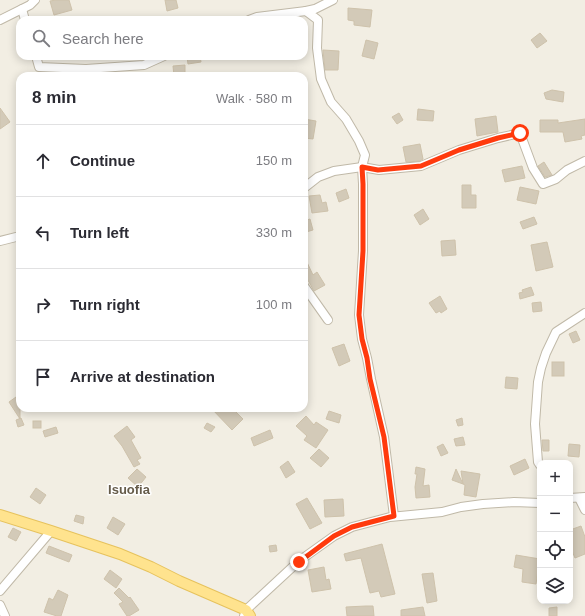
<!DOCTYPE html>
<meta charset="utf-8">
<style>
:root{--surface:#fff;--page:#f7f7f7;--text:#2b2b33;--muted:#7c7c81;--line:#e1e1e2}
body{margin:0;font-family:Helvetica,sans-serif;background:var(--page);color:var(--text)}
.controls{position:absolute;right:12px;bottom:12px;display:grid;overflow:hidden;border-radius:8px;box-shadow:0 2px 10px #0003}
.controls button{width:36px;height:36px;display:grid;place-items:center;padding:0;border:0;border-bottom:1px solid var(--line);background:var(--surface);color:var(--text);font:20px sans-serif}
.stop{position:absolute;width:12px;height:12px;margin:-9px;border:3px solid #ff3a0d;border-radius:50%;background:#fff}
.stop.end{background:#ff3a0d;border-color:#fff;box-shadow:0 1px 4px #0008}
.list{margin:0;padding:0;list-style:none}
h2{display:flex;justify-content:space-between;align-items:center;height:52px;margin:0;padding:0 16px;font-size:17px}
h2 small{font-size:13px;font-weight:400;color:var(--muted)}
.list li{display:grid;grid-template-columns:26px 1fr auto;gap:12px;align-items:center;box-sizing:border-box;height:72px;padding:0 16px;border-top:1px solid var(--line)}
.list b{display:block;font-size:15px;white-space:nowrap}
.list em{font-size:13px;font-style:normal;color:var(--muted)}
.icon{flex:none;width:22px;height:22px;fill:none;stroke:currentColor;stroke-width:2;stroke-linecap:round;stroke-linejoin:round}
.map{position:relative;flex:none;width:585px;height:616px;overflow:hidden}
.search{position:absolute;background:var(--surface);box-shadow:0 2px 10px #0003;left:16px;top:16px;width:292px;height:44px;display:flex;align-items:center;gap:10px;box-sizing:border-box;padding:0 14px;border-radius:12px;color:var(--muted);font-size:15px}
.panel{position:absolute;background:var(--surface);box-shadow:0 2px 10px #0003;left:16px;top:72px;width:292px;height:340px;border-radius:12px}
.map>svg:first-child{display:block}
.building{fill:#d3cab8;stroke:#cec2ab}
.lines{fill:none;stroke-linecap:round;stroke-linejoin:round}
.minor-casing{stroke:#c0b9a8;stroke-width:10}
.major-casing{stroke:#e6c25d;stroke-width:12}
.minor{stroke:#fff;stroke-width:8}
.major{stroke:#ffe38e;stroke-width:10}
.route{stroke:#ff3a0d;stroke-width:5}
.labels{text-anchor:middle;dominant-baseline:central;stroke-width:3;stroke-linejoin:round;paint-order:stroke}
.quarter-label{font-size:13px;font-weight:bold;fill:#665c4a;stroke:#fff}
</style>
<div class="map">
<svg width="585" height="616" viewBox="0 0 585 616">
<rect width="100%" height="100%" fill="#f2eee3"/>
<g class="building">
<polygon points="56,0 69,0 72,10 54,15 50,1"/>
<polygon points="165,0 176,0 178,8 167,11"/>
<polygon points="348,8 372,10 370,27 354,25 354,21 348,20"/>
<polygon points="540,33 547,41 537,48 531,40"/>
<polygon points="366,40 378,43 374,59 362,56"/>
<polygon points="323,50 339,51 338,70 325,70"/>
<polygon points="193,56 200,56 201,62 188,64 187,57"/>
<polygon points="185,65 185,76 174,76 173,66"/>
<polygon points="552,90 564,92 563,102 546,99 544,93"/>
<polygon points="0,108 10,122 0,129"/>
<polygon points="418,109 434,111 433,121 417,120"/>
<polygon points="399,113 403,120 397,124 392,117"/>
<polygon points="496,116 498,132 477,136 475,119"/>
<polygon points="304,119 316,121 313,139 304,138"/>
<polygon points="585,119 585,135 581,136 582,139 565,142 563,132 540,132 540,120 558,120 558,123"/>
<polygon points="420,144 423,159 420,161 406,162 403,147"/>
<polygon points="544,162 552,175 545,177 538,166"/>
<polygon points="522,166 525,178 505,182 502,170"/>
<polygon points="462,185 471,185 471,195 476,195 476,208 462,208"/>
<polygon points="520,187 539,191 536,204 517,200"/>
<polygon points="346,189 349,198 339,202 336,193"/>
<polygon points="320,195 322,203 326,202 328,211 312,213 309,196"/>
<polygon points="423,209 429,219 420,225 414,215"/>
<polygon points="534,217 537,224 523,229 520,222"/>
<polygon points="310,219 313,230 306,232 304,221"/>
<polygon points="455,240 456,255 442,256 441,241"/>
<polygon points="547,242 553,267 536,271 531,245"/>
<polygon points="304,256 313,275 317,272 325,285 314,291 304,273"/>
<polygon points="531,287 534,295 520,299 519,293 523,292 522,290"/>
<polygon points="440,296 447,309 441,313 440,311 436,313 429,303"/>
<polygon points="541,302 542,311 533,312 532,303"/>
<polygon points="576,331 580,340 573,343 569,334"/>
<polygon points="344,344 350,361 339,366 332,348"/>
<rect x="552" y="362" width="12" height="14"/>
<polygon points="506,377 518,378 517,389 505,388"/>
<polygon points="16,397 20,402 20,419 9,402"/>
<polygon points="211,408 232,408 243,419 232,430"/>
<polygon points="329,411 341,415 339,423 326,419"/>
<polygon points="306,416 314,425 316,422 328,430 316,448 304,440 307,436 296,426"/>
<polygon points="21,418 24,425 18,427 16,420"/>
<polygon points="462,418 463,425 458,426 456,420"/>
<rect x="33" y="421" width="8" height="7"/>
<polygon points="207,423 215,427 211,432 204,428"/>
<polygon points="127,426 135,437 131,440 141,458 137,460 140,464 134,467 122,446 114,436"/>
<polygon points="56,427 58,433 45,437 43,431"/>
<polygon points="270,430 273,438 254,446 251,438"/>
<polygon points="463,437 465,445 456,446 454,439"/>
<polygon points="542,440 549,440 549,451 543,451"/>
<polygon points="443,444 448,453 441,456 437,447"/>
<polygon points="569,444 580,445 579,457 568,456"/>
<polygon points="319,449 329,458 321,467 310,458"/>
<polygon points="525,459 529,468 514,475 510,466"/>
<polygon points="288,461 295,472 286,478 280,467"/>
<polygon points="416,467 425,469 423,486 429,485 430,497 416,498 415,487 417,474 415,474"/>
<polygon points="137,469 146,477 138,487 128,478"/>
<polygon points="456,469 463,484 452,480"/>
<polygon points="461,471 480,474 476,497 464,495 465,485 463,484"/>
<polygon points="36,488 46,495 40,504 30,497"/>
<polygon points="307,498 322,523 310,529 296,504"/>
<polygon points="343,499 344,516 325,517 324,500"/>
<polygon points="76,515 84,517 83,524 74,521"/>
<polygon points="113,517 125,524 118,535 107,528"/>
<polygon points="581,526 585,537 585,554 575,558 570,546 570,530"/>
<polygon points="13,528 21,532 16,541 8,537"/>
<polygon points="382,544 395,594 381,597 379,591 370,593 361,558 346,561 344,554"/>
<polygon points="276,545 277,551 270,552 269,546"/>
<polygon points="49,546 72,555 69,562 46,553"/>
<polygon points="516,555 540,559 540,572 538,571 536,584 522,582 523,569 514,567"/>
<polygon points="324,567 326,580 329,579 331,589 312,592 308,570"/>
<polygon points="110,570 122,579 116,588 104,579"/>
<polygon points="433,573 437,601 427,603 422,574"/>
<polygon points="119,588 129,598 130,597 139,610 129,616 127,616 119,604 123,602 114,593"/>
<polygon points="58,590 68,595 61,616 57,616 44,612 49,598 53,600"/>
<polygon points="366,606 373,606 374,616 347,616 346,607"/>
<polygon points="423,607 425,616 401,616 401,610"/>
<polygon points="557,607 557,616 549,616 549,608"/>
</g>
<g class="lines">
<defs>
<g id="minor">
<polyline points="333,0 315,9 306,11 318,20 317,48 321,79 331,102 346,119 359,141 365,155 362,167 363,184 363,251 359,315 362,339 367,358 371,379 384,437 394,516"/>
<polyline points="22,9 25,20"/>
<polyline points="0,20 30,5 35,0"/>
<polyline points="249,20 257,17 306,11"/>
<polyline points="36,56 39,67 86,69 144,65 164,56"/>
<polyline points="304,188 318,177 334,171 362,167 379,170 421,166 459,150 498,138 520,133 533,168 543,184 556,179 567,170 585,161"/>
<polyline points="0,241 20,236"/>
<polyline points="304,286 328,320"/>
<polyline points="540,465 538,462 535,424 538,382 541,368 546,353 556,332 585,313"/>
<polyline points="570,498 585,497"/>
<polyline points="579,498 585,510"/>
<polyline points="0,591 51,531"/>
<polyline points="0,605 5,616"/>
<polyline points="244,616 246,610 299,561 334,536 352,527 390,517 442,512 461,507 483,504 514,502 540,503"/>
</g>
<polyline id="major" points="0,515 51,531 120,554 151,567 179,581 246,610 250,616"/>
</defs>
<use href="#minor" class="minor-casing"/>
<use href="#major" class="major-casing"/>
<use href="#minor" class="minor"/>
<use href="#major" class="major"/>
</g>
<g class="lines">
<polyline class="route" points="299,562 334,536 352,527 394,516 384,437 370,379 367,358 362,339 359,315 363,251 363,184 362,167 378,170 421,166 459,150 498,138 520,133"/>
</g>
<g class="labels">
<g class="quarter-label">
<text x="129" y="489">Isuofia</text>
</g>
</g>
</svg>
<div class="controls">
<button>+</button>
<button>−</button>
<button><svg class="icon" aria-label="locate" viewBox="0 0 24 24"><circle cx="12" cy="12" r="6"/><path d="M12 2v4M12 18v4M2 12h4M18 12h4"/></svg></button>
<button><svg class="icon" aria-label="layers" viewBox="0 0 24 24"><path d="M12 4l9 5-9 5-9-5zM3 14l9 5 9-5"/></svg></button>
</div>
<div class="stop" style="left:520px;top:133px"></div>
<div class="stop end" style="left:299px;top:562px"></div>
<div class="search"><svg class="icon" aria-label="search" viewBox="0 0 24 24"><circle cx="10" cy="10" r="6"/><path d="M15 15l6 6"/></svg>Search here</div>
<section class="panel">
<h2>8 min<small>Walk · 580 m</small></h2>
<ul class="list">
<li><svg class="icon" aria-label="ahead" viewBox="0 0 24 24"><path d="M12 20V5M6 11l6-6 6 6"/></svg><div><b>Continue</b></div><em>150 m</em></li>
<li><svg class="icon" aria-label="left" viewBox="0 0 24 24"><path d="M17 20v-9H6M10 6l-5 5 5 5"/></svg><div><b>Turn left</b></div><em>330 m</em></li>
<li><svg class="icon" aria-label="right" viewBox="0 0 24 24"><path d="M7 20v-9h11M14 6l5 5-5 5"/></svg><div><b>Turn right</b></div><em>100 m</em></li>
<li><svg class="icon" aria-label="arrive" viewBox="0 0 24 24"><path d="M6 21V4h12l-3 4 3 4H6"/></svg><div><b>Arrive at destination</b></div></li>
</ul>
</section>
</div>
